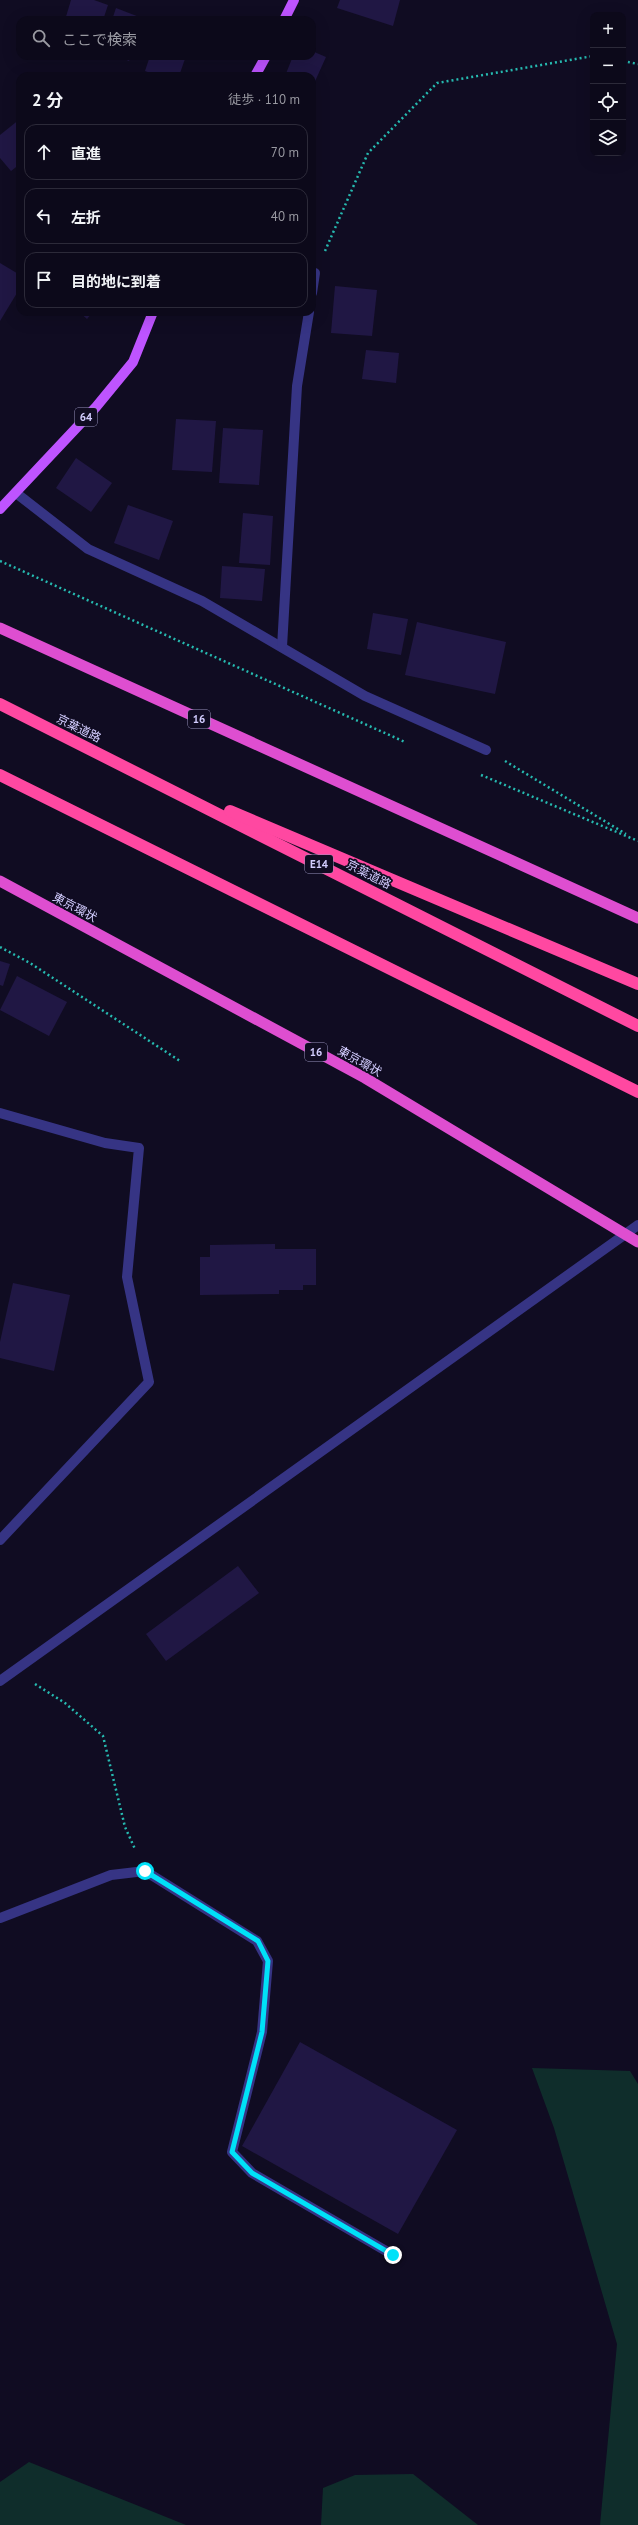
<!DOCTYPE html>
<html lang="ja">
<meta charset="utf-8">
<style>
:root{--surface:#0c091a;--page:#151223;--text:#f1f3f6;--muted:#9a9aa2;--line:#2c2a39}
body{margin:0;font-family:"PT Sans","Noto Sans JP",sans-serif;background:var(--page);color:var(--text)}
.controls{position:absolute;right:12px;top:12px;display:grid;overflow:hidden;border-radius:8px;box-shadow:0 4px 16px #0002}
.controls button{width:36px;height:36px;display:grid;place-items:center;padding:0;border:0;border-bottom:1px solid var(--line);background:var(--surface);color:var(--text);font:20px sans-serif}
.stop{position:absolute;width:12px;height:12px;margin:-9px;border:3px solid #00e1f8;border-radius:50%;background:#fff}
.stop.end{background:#00e1f8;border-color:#fff;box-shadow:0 1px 4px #0008}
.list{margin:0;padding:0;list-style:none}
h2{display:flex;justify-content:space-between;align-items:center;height:52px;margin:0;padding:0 16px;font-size:17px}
h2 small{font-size:13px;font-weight:400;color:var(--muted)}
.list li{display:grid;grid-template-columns:26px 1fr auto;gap:12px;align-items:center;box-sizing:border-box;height:56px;margin:0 8px 8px;padding:0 8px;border:1px solid var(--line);border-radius:12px}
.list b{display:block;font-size:15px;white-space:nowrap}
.list em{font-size:13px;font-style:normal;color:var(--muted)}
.icon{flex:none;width:22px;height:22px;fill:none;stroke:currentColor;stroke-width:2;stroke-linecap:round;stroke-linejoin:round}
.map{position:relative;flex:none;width:638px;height:2525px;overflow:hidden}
.search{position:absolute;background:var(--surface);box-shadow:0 4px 16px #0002;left:16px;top:16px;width:300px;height:44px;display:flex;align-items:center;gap:10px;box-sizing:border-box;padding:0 14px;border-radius:12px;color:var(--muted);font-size:15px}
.panel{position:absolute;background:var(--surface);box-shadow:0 4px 16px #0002;left:16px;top:72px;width:300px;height:244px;border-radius:12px}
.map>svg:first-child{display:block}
.green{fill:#0f2d2b}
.building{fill:#201744}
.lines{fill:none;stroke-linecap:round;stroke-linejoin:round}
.path{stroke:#26bab0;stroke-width:2.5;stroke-dasharray:2 3;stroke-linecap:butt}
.minor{stroke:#363484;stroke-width:10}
.tertiary{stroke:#363484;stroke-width:10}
.primary{stroke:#be54ff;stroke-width:10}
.trunk{stroke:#de4ed0;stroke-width:11}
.motorway{stroke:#ff48a1;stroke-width:12}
.route{stroke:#00e1f8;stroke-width:5}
.labels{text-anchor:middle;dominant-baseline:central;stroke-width:3.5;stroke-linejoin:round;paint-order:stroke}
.shield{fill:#100c22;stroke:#9893bd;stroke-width:1}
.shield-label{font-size:11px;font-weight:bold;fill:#d3cdff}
.street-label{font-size:12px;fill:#d3cdff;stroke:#100c22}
</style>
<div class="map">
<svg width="638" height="2525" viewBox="0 0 638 2525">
<rect width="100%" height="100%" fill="#100c22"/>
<g class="green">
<polygon points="532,2068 630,2071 638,2084 638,2525 600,2525 617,2344 554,2128"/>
<polygon points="29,2462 186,2525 0,2525 0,2482"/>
<polygon points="413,2474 478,2525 321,2525 323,2488 355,2475"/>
</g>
<g class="building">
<polygon points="71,0 94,0 108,5 103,20 65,20"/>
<polygon points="340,0 400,0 393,26 337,8"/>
<polygon points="116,8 147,20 112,20"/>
<polygon points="312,51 326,57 312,88 312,76 285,76 293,56 312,56"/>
<polygon points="117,56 131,56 129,61"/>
<polygon points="150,56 186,56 179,76 159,76 145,71"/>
<polygon points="20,119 20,164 11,171 0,158 0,135"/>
<polygon points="0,263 20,275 20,288 0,321"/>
<polygon points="335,286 377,290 372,336 331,333"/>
<polygon points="79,312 93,312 87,319"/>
<polygon points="366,350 399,353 396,383 362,379"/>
<polygon points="176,419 216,421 212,472 172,470"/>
<polygon points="223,428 263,430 259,485 219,483"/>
<polygon points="76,458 112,483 91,512 56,488"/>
<polygon points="128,505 173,521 159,560 114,543"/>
<polygon points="243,513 273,516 270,565 239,563"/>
<polygon points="222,566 265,569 262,601 220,598"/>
<polygon points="373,613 408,619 401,655 367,649"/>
<polygon points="417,622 506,642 495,694 405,675"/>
<polygon points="0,961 10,964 3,986 0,985"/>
<polygon points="17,976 67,1002 49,1036 0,1010"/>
<polygon points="275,1244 275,1249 316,1249 316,1285 303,1285 303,1290 279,1290 279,1294 200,1295 200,1257 210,1257 210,1245"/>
<polygon points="13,1283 70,1295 54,1371 0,1358 0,1342"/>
<polygon points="238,1566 259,1593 166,1661 146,1634"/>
<polygon points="300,2042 457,2130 398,2234 242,2146"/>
</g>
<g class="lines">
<g class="path">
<polyline points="623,61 638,64"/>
<polyline points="325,251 368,153 437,83 593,56"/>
<polyline points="0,561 405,742"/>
<polyline points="505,761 626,834"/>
<polyline points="481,775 638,841"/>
<polyline points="0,947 30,963 180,1061"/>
<polyline points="35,1684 65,1703 103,1736 125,1827 135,1849"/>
</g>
<g class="minor">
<polyline points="312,293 315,273"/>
<polyline points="16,493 88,549 202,601 365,696 486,750"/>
<polyline points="282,647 297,386 309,312"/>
<polyline points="0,1113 105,1143 139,1148 127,1277 149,1382 0,1540"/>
<polyline points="0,1918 111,1875 145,1871 257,1941 268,1961 262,2032 232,2152 252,2173 393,2255"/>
</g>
<polyline class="tertiary" points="0,1681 638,1225"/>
<g class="primary">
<polyline points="284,20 294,0"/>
<polyline points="255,76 266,56"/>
<polyline points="0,509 96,407 133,362 153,312"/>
</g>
<g class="trunk">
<polyline points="0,628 638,918"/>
<polyline points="0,881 365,1078 638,1242"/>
</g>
<g class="motorway">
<polyline points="0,704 638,1026"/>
<polyline points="0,775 638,1092"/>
<polyline points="230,811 638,984"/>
</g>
</g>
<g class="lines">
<polyline class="route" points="145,1871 258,1941 268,1961 262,2032 232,2152 252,2173 393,2255"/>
</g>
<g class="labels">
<g class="shield">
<rect x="75" y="408" width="22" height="18" rx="3"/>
<rect x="188" y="710" width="22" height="18" rx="3"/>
<rect x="305" y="855" width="28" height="18" rx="3"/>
<rect x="305" y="1043" width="22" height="18" rx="3"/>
</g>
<g class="shield-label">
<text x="86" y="417">64</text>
<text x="199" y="719">16</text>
<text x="319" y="864">E14</text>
<text x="316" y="1052">16</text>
</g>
<g class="street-label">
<text transform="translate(79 728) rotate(26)">京葉道路</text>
<text transform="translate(369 874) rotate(27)">京葉道路</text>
<text transform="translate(75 907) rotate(28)">東京環状</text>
<text transform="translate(360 1061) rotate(29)">東京環状</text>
</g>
</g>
</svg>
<div class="controls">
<button>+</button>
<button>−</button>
<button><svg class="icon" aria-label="locate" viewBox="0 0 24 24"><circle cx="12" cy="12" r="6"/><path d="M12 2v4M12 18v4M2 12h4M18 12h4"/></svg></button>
<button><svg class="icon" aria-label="layers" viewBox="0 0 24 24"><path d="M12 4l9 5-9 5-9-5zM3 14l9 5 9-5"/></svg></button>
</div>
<div class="stop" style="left:145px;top:1871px"></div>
<div class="stop end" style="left:393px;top:2255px"></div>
<div class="search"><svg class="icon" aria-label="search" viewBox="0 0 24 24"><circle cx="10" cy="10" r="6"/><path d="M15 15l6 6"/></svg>ここで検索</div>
<section class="panel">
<h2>2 分<small>徒歩 · 110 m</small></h2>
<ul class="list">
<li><svg class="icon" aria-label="ahead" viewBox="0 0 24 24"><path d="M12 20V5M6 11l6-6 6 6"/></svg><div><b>直進</b></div><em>70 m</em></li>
<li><svg class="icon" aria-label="left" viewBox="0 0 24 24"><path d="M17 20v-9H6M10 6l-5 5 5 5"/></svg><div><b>左折</b></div><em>40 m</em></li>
<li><svg class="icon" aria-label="arrive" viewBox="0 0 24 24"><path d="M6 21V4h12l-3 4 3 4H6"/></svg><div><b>目的地に到着</b></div></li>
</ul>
</section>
</div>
